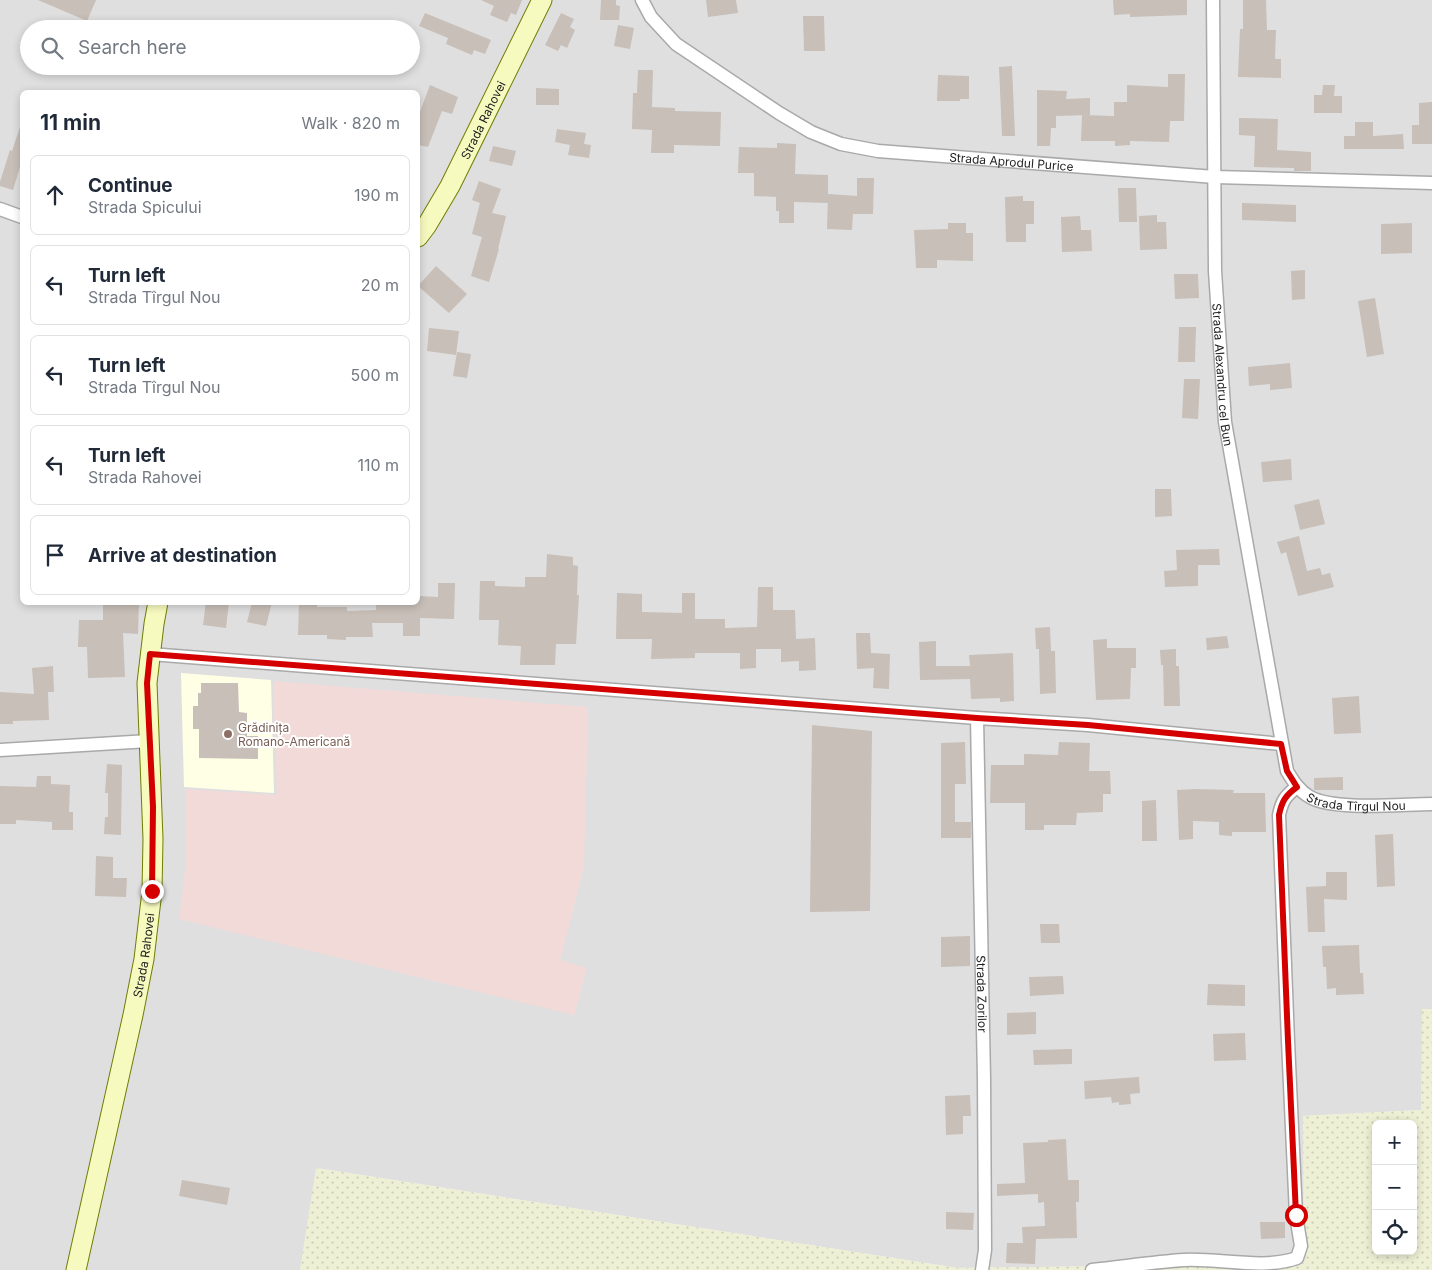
<!DOCTYPE html>
<meta charset="utf-8">
<style>
:root{--surface:#fff;--page:#f2f2f3;--text:#1f2937;--muted:#747a83;--line:#e0e1e3}
body{margin:0;font-family:Inter,sans-serif;background:var(--page);color:var(--text)}
.controls{position:absolute;right:15px;bottom:15px;display:grid;overflow:hidden;border-radius:8px;box-shadow:0 2px 8px #0003}
.controls button{width:45px;height:45px;display:grid;place-items:center;padding:0;border:0;border-bottom:1px solid var(--line);background:var(--surface);color:var(--text);font:25px sans-serif}
.stop{position:absolute;width:15px;height:15px;margin:-11px;border:4px solid #d40000;border-radius:50%;background:#fff}
.stop.end{background:#d40000;border-color:#fff;box-shadow:0 1px 5px #0008}
.list{margin:0;padding:0;list-style:none}
h2{display:flex;justify-content:space-between;align-items:center;height:65px;margin:0;padding:0 20px;font-size:21px}
h2 small{font-size:16px;font-weight:400;color:var(--muted)}
.list li{display:grid;grid-template-columns:32px 1fr auto;gap:15px;align-items:center;box-sizing:border-box;height:80px;margin:0 10px 10px;padding:0 10px;border:1px solid var(--line);border-radius:8px}
.list b{display:block;font-size:19px;white-space:nowrap}
.list p{margin:0;font-size:16px;white-space:nowrap;color:var(--muted)}
.list em{font-size:16px;font-style:normal;color:var(--muted)}
.icon{flex:none;width:28px;height:28px;fill:none;stroke:currentColor;stroke-width:2;stroke-linecap:round;stroke-linejoin:round}
.map{position:relative;flex:none;width:1432px;height:1270px;overflow:hidden}
.search{position:absolute;background:var(--surface);box-shadow:0 2px 8px #0003;left:20px;top:20px;width:400px;height:55px;display:flex;align-items:center;gap:12px;box-sizing:border-box;padding:0 18px;border-radius:28px;color:var(--muted);font-size:19px}
.panel{position:absolute;background:var(--surface);box-shadow:0 2px 8px #0003;left:20px;top:90px;width:400px;height:515px;border-radius:8px}
.map>svg:first-child{display:block}
.residential{fill:#e0dfdf;fill-rule:evenodd}
.commercial{fill:#f2dad9}
.education{fill:#ffffe5}
.farmland{fill:url(#farmland-dots);fill-rule:evenodd}
.building{fill:#c7bfb8}
.lines{fill:none;stroke-linecap:round;stroke-linejoin:round}
.minor-casing{stroke:#a9a9a9;stroke-width:15}
.secondary-casing{stroke:#707d05;stroke-width:21}
.minor{stroke:#fff;stroke-width:12}
.secondary{stroke:#f7fabf;stroke-width:19}
.route{stroke:#d40000;stroke-width:6}
.education-dot{fill:#8d6e63;stroke:#fff;stroke-width:2}
.labels{text-anchor:middle;dominant-baseline:central;stroke-width:4;stroke-linejoin:round;paint-order:stroke}
.street-label{font-size:12px;fill:#222;stroke:#fff}
.education-label{font-size:12px;fill:#785e54;stroke:#fff;text-anchor:start}
</style>
<div class="map">
<svg width="1432" height="1270" viewBox="0 0 1432 1270">
<defs>
<pattern id="farmland-dots" width="8" height="8" patternUnits="userSpaceOnUse" patternTransform="scale(1.25)"><rect width="8" height="8" fill="#eef0d5"/><path d="M2 2h.1M6 6h.1" fill="none" stroke="#ccceb7" stroke-width="1.8" stroke-linecap="round"/></pattern>
</defs>
<rect width="100%" height="100%" fill="#f2efe9"/>
<path class="residential" d="M0 0H1432V1009L1422 1010V1110L1303 1116 1304 1264 958 1268 317 1168 300 1270H0ZM29 29H411V66H29ZM22 92H418V602H22Z"/>
<polygon class="commercial" points="273,681 588,707 584,867 560,960 587,968 574,1015 179,919 185,870 185,789 277,795"/>
<polygon class="education" points="181,673 271,680 274,793 184,787"/>
<path class="farmland" d="M1422 1009H1432V1270H300L316 1168 958 1268 1304 1264 1303 1116 1421 1110ZM1376 1124H1413V1251H1376Z"/>
<g class="building">
<polygon points="38,0 96,0 87,21"/>
<polygon points="481,0 522,0 516,15 511,13 507,22 490,15 494,6"/>
<polygon points="601,0 616,0 616,5 620,6 619,20 600,20"/>
<polygon points="706,0 736,0 738,13 708,17"/>
<polygon points="1113,0 1187,0 1187,15 1130,17 1130,14 1114,15"/>
<polygon points="1243,0 1266,0 1267,30 1276,30 1275,59 1281,59 1281,78 1238,77 1240,29 1243,29"/>
<polygon points="425,13 491,40 485,54 474,50 472,55 446,44 448,38 419,26"/>
<polygon points="561,13 574,19 570,27 575,30 567,48 561,45 558,51 545,45"/>
<polygon points="803,16 824,16 825,51 804,51"/>
<polygon points="618,25 634,28 630,49 614,46"/>
<polygon points="1012,66 1015,136 1002,136 999,67"/>
<polygon points="638,70 653,70 652,107 675,108 675,111 721,112 720,146 674,145 674,153 651,153 652,130 632,129 633,93 637,93"/>
<polygon points="1168,74 1185,74 1184,121 1170,121 1169,142 1130,141 1130,145 1115,146 1115,141 1081,141 1082,115 1114,116 1114,102 1127,102 1127,85 1168,87"/>
<polygon points="938,75 969,76 969,99 960,99 960,101 937,101"/>
<polygon points="430,85 458,97 452,114 442,111 428,147 418,145 418,117"/>
<polygon points="1323,85 1335,85 1334,96 1342,96 1342,113 1314,113 1314,95 1322,95"/>
<polygon points="536,88 559,89 559,105 536,105"/>
<polygon points="1037,90 1067,91 1066,99 1090,98 1090,115 1056,116 1056,128 1051,128 1050,146 1037,146"/>
<polygon points="1432,102 1432,144 1412,144 1412,125 1419,125 1419,103"/>
<polygon points="1239,118 1278,119 1277,150 1311,152 1311,171 1294,171 1294,168 1254,167 1255,136 1239,135"/>
<polygon points="1355,122 1373,122 1373,136 1403,134 1404,149 1344,149 1344,136 1355,136"/>
<polygon points="20,127 22,127 22,160 13,190 0,186 0,182 10,150 12,151"/>
<polygon points="557,129 586,133 584,144 591,145 589,158 568,155 570,145 555,142"/>
<polygon points="777,143 796,144 795,174 828,175 828,203 794,202 794,223 779,223 779,211 776,211 776,197 754,196 754,173 738,173 739,147 777,148"/>
<polygon points="493,146 516,151 512,166 489,161"/>
<polygon points="857,178 874,178 873,214 853,214 852,230 827,229 828,194 857,196"/>
<polygon points="479,181 501,189 492,213 506,216 498,249 499,249 489,282 471,276 482,237 472,234 480,203 472,200"/>
<polygon points="1118,188 1136,188 1137,222 1119,222"/>
<polygon points="1023,196 1023,201 1034,201 1034,224 1026,224 1026,242 1006,242 1005,197"/>
<polygon points="1242,203 1296,205 1296,222 1242,220"/>
<polygon points="1157,215 1157,222 1166,222 1167,249 1140,250 1139,216"/>
<polygon points="1080,216 1081,230 1091,230 1092,251 1062,252 1061,217"/>
<polygon points="948,223 966,223 966,233 973,233 973,261 937,260 937,268 916,268 914,230 948,229"/>
<polygon points="1412,223 1412,253 1381,254 1381,224"/>
<polygon points="436,266 467,294 449,313 418,286"/>
<polygon points="1305,270 1305,299 1292,300 1291,271"/>
<polygon points="1174,274 1198,274 1199,298 1175,299"/>
<polygon points="1375,298 1384,354 1367,357 1358,301"/>
<polygon points="1179,327 1196,327 1195,362 1178,362"/>
<polygon points="429,328 459,331 456,355 427,351"/>
<polygon points="457,352 471,354 467,378 453,376"/>
<polygon points="1290,363 1292,388 1270,390 1270,384 1249,386 1248,367"/>
<polygon points="1184,379 1200,379 1198,419 1182,418"/>
<polygon points="1291,459 1292,480 1263,482 1261,462"/>
<polygon points="1155,489 1171,489 1172,516 1155,517"/>
<polygon points="1319,499 1325,524 1300,530 1294,505"/>
<polygon points="1299,536 1307,571 1320,568 1322,575 1330,573 1334,587 1298,596 1286,552 1281,554 1277,542"/>
<polygon points="1219,549 1220,565 1198,565 1198,586 1165,587 1164,571 1177,570 1176,550"/>
<polygon points="547,554 573,557 573,565 578,566 577,595 579,595 576,644 556,644 555,665 520,665 521,646 498,645 499,620 479,620 480,581 495,581 495,586 525,587 525,577 546,577"/>
<polygon points="438,583 455,583 454,619 420,618 420,636 403,636 403,623 372,623 373,637 346,637 346,640 327,639 327,635 298,635 299,602 317,602 317,607 347,607 347,611 376,610 376,602 418,602 418,596 438,597"/>
<polygon points="758,587 773,587 773,610 795,610 796,639 815,638 816,670 799,671 799,661 781,662 781,649 756,649 756,668 740,669 740,653 695,653 695,658 651,659 652,639 616,639 617,593 642,594 642,612 682,613 682,593 695,593 695,619 725,619 725,628 757,627"/>
<polygon points="103,602 139,602 138,634 123,633 125,677 88,678 87,647 78,647 79,620 103,620"/>
<polygon points="206,602 229,602 226,628 203,625"/>
<polygon points="252,602 272,602 266,626 247,622"/>
<polygon points="1050,627 1051,651 1055,651 1056,693 1040,694 1039,649 1036,649 1035,628"/>
<polygon points="856,633 870,633 871,653 890,654 889,689 873,688 874,668 857,669"/>
<polygon points="1227,636 1229,648 1207,650 1206,638"/>
<polygon points="1107,639 1107,648 1136,648 1136,668 1131,668 1130,699 1096,700 1093,640"/>
<polygon points="936,641 936,666 970,666 969,655 1013,653 1014,701 1000,702 1000,698 971,699 970,679 920,680 919,642"/>
<polygon points="1176,649 1176,666 1179,666 1180,706 1164,706 1163,665 1161,665 1160,650"/>
<polygon points="53,666 54,692 48,692 49,720 13,721 13,724 0,724 0,692 34,694 32,668"/>
<polygon points="201,683 238,683 239,712 247,713 247,736 258,736 258,759 199,758 199,729 193,729 193,706 198,706 198,693 201,693"/>
<polygon points="1359,696 1361,733 1334,734 1332,698"/>
<polygon points="812,725 872,731 870,911 810,912"/>
<polygon points="965,742 966,784 955,784 955,822 971,822 971,838 941,838 941,743"/>
<polygon points="1059,742 1090,743 1089,771 1110,771 1111,794 1103,794 1103,812 1077,813 1076,825 1044,825 1044,830 1025,830 1025,803 990,803 991,765 1024,765 1024,754 1058,755"/>
<polygon points="107,764 122,765 121,835 104,834 105,817 108,817 108,793 105,793"/>
<polygon points="37,776 51,776 51,784 70,785 69,812 73,812 73,830 52,830 52,822 16,820 16,824 0,824 0,786 36,787"/>
<polygon points="1343,777 1343,790 1314,790 1314,778"/>
<polygon points="1196,789 1234,790 1233,793 1265,793 1266,832 1232,832 1232,836 1219,835 1219,822 1193,821 1193,839 1179,840 1177,790"/>
<polygon points="1156,800 1157,841 1142,841 1142,801"/>
<polygon points="1393,834 1395,886 1377,887 1375,835"/>
<polygon points="96,856 113,857 113,878 127,878 126,897 95,896"/>
<polygon points="1326,872 1347,872 1347,900 1324,899 1325,932 1308,932 1306,887 1326,886"/>
<polygon points="1040,924 1059,924 1060,943 1041,943"/>
<polygon points="970,936 970,966 941,967 941,937"/>
<polygon points="1359,945 1360,973 1363,973 1364,994 1336,995 1336,988 1327,989 1326,967 1323,967 1322,946"/>
<polygon points="1063,976 1064,994 1030,996 1029,977"/>
<polygon points="1208,984 1245,985 1245,1006 1207,1005"/>
<polygon points="1036,1012 1036,1034 1007,1035 1007,1013"/>
<polygon points="1245,1033 1246,1060 1214,1061 1213,1034"/>
<polygon points="1072,1049 1072,1064 1034,1065 1033,1050"/>
<polygon points="1139,1077 1140,1093 1130,1094 1131,1104 1119,1105 1119,1102 1112,1103 1111,1097 1085,1099 1084,1081"/>
<polygon points="970,1095 971,1116 963,1116 963,1134 946,1135 945,1096"/>
<polygon points="1066,1139 1068,1180 1079,1180 1079,1202 1076,1202 1077,1238 1036,1239 1035,1264 1006,1263 1007,1243 1023,1243 1022,1227 1045,1226 1044,1202 1038,1203 1038,1194 997,1196 997,1184 1025,1183 1023,1143 1048,1142 1048,1140"/>
<polygon points="182,1180 230,1188 227,1205 179,1196"/>
<polygon points="946,1212 974,1213 973,1230 946,1229"/>
<polygon points="1260,1222 1285,1222 1285,1238 1261,1239"/>
</g>
<g class="lines">
<defs>
<g id="minor">
<path id="s1" d="M642 0 651 17 676 44 779 113 811 132 841 144 878 151 1215 177 1432 183"/>
<path id="s2" d="M1213 0 1215 271 1225 422 1287 771C1293 781 1299 791 1310 797 1334 811 1402 804 1432 804"/>
<polyline points="0,209 22,217"/>
<polyline points="150,654 977,718 1088,725 1281,744"/>
<path id="s3" d="M977 718 984 1079 985 1250 982 1270"/>
<polyline points="0,750 149,741"/>
<path d="M1092 1270C1122 1267 1153 1262 1184 1260 1220 1258 1263 1270 1297 1258L1301 1246 1296 1215 1288 1041 1279 815C1282 801 1285 796 1297 787"/>
</g>
<g id="secondary">
<path id="s4" d="M418 237 427 225 450 186 542 0"/>
<path id="s5" d="M76 1270 133 1015 144 959 152 891 153 839 147 683 154 624 158 602"/>
</g>
</defs>
<use href="#minor" class="minor-casing"/>
<use href="#secondary" class="secondary-casing"/>
<use href="#minor" class="minor"/>
<use href="#secondary" class="secondary"/>
</g>
<g class="lines">
<path class="route" d="M152 891 153 807 147 683 150 654 977 718 1088 725 1281 744 1287 771 1297 787C1285 796 1282 801 1279 815L1288 1041 1296 1215"/>
</g>
<circle class="education-dot" cx="228" cy="734" r="5"/>
<g class="labels">
<g class="street-label">
<text stroke="none"><textPath href="#s4" startOffset="134">Strada Rahovei</textPath></text>
<text stroke="none"><textPath href="#s1" startOffset="421">Strada Aprodul Purice</textPath></text>
<text stroke="none"><textPath href="#s2" startOffset="375">Strada Alexandru cel Bun</textPath></text>
<text stroke="none"><textPath href="#s2" startOffset="859">Strada Tîrgul Nou</textPath></text>
<text stroke="none"><textPath href="#s5" startOffset="322">Strada Rahovei</textPath></text>
<text stroke="none"><textPath href="#s3" startOffset="276">Strada Zorilor</textPath></text>
</g>
<g class="education-label">
<text x="238" y="727">Grădinița<tspan x="238" dy="14">Romano-Americană</tspan></text>
</g>
</g>
</svg>
<div class="controls">
<button>+</button>
<button>−</button>
<button><svg class="icon" aria-label="locate" viewBox="0 0 24 24"><circle cx="12" cy="12" r="6"/><path d="M12 2v4M12 18v4M2 12h4M18 12h4"/></svg></button>
</div>
<div class="stop" style="left:1296px;top:1215px"></div>
<div class="stop end" style="left:152px;top:891px"></div>
<div class="search"><svg class="icon" aria-label="search" viewBox="0 0 24 24"><circle cx="10" cy="10" r="6"/><path d="M15 15l6 6"/></svg>Search here</div>
<section class="panel">
<h2>11 min<small>Walk · 820 m</small></h2>
<ul class="list">
<li><svg class="icon" aria-label="ahead" viewBox="0 0 24 24"><path d="M12 20V5M6 11l6-6 6 6"/></svg><div><b>Continue</b><p>Strada Spicului</p></div><em>190 m</em></li>
<li><svg class="icon" aria-label="left" viewBox="0 0 24 24"><path d="M17 20v-9H6M10 6l-5 5 5 5"/></svg><div><b>Turn left</b><p>Strada Tîrgul Nou</p></div><em>20 m</em></li>
<li><svg class="icon" aria-label="left" viewBox="0 0 24 24"><path d="M17 20v-9H6M10 6l-5 5 5 5"/></svg><div><b>Turn left</b><p>Strada Tîrgul Nou</p></div><em>500 m</em></li>
<li><svg class="icon" aria-label="left" viewBox="0 0 24 24"><path d="M17 20v-9H6M10 6l-5 5 5 5"/></svg><div><b>Turn left</b><p>Strada Rahovei</p></div><em>110 m</em></li>
<li><svg class="icon" aria-label="arrive" viewBox="0 0 24 24"><path d="M6 21V4h12l-3 4 3 4H6"/></svg><div><b>Arrive at destination</b></div></li>
</ul>
</section>
</div>
